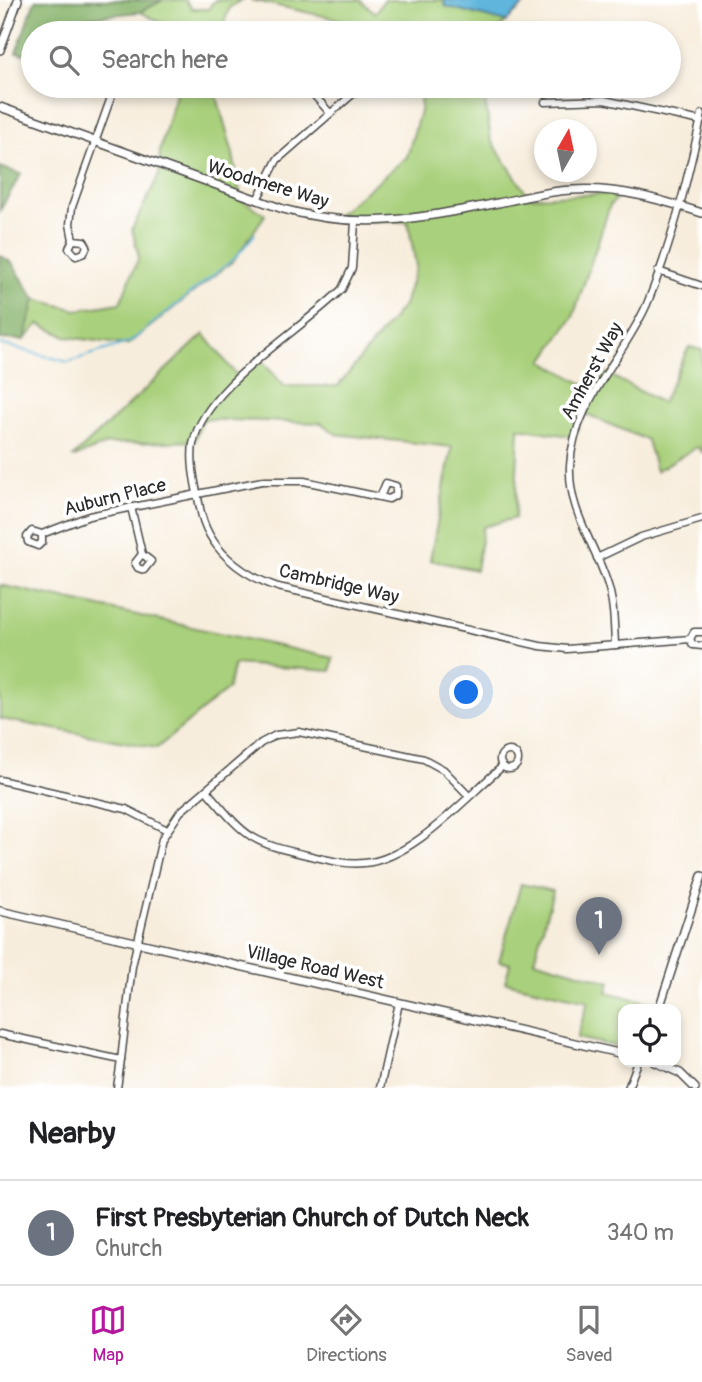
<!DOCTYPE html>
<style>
:root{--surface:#fff;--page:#f2f2f2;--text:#202124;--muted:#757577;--line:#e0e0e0;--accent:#b5179e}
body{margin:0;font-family:Pangolin,sans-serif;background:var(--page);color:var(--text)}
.controls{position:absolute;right:21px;bottom:21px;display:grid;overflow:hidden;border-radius:14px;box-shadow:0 4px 10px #0003}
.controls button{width:63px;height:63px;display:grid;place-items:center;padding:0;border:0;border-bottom:2px solid var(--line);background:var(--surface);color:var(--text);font:35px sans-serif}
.compass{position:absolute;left:534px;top:119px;width:63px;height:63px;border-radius:50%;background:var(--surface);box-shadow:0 4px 10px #0003;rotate:9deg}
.you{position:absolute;left:467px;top:693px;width:24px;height:24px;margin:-18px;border:5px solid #fff;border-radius:50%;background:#1a73e8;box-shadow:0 0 0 10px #1a73e833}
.badge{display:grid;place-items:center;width:46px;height:46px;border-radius:50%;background:var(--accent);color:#fff;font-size:23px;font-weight:700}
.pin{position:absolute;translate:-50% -58px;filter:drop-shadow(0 2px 4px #0008)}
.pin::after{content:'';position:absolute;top:37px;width:24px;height:21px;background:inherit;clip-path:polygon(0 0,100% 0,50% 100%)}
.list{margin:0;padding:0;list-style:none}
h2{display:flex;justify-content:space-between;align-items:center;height:91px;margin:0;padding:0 28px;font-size:30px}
h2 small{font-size:23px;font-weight:400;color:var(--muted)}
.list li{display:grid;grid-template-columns:46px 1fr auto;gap:21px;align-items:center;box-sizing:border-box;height:105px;padding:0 28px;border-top:2px solid var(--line)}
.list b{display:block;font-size:26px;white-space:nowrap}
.list p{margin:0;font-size:23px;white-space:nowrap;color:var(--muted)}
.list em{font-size:23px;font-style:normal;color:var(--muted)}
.icon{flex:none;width:38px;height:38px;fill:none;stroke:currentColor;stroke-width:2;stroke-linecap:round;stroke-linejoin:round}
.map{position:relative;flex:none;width:702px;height:1088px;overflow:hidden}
.search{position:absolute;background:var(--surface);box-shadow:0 4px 10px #0003;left:21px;right:21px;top:21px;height:77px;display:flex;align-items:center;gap:18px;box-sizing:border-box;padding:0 24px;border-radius:38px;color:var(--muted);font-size:26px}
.sheet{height:196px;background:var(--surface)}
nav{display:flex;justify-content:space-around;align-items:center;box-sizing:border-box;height:98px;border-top:2px solid var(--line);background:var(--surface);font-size:19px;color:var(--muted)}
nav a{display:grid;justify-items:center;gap:4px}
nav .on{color:var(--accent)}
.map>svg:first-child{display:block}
.green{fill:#a9d07b;stroke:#6a7e53;stroke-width:2}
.forest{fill:#86b26b;stroke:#586e4b;stroke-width:2}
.water{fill:#5eb5db;stroke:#447083;stroke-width:2}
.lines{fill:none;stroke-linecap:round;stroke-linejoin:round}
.stream{stroke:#5eb5db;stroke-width:2}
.minor-casing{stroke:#4a4846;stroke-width:9}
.tertiary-casing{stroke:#4a4846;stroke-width:10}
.minor{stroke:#fff;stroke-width:6}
.tertiary{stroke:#fff;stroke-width:7}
.labels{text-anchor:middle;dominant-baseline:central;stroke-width:7;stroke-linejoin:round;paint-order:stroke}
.street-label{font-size:19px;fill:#2b2b2b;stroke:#fff}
</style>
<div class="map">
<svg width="702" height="1088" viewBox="0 0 702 1088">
<rect width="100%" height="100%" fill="#fff"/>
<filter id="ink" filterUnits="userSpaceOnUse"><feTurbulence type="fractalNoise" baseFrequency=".0143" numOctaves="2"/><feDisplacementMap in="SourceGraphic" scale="14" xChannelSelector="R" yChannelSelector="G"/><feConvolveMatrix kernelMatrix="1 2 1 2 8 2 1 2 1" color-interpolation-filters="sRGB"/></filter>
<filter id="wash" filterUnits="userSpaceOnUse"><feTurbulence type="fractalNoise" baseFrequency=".00686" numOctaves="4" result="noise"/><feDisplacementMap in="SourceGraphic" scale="28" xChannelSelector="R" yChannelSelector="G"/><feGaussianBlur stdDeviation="1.57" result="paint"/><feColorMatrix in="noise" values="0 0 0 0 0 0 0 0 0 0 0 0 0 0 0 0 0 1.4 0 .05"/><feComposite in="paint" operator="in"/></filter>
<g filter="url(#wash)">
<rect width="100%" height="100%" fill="#f7eddc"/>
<g class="green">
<polygon points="163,0 185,0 192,9 208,9 215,0 242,0 230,7 220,33 182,33 140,12"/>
<polygon points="251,0 360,0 375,13 384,0 444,0 445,6 506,22 494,33 400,33"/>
<polygon points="178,86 214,86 233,154 241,199 265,215 234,260 127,345 67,337 39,324 24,340 35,299 77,310 120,303 139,257 132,229 159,175 160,150"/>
<polygon points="419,86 483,86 491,140 529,197 623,193 610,205 573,317 543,361 594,390 606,373 662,403 689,347 702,350 702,452 697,447 656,471 647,440 583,413 575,437 519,428 515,518 483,527 476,570 430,560 452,447 336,434 321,423 203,419 194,441 107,444 72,458 204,334 238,377 262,361 284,386 338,386 404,305 416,266 408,222 331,220 407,157 421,108"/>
<polygon points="0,585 333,658 331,671 234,664 228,689 157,748 0,719"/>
<polygon points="521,884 553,891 534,960 610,982 607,992 655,1004 653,1009 623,1009 619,1032 623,1034 623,1048 577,1038 588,1001 505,982 510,964 499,961"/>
</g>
<g class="forest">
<polygon points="35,0 163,0 140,12 83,18 58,33 33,33 33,55 16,53"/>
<polygon points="0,167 21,174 0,210"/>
<polygon points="0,255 12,263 35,299 24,340 0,339"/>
</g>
<polygon class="water" points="444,0 529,0 506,22 445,6"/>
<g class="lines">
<polyline class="stream" points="0,344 68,362 130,342 236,257 255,234"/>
</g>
</g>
<g filter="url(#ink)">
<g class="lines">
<defs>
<g id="minor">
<polyline points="306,86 330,113"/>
<polyline points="362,86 369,90 376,86"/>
<polyline points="545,102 604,100 701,121"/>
<polyline points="257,200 277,160 362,86"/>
<path d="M355 222 352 268 342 289C301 331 204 386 193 444 190 465 196 487 200 508 207 548 241 575 278 587L540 646 567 649 690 639 694 632H702"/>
<polyline points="73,240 84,241 87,246 84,253 76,256 69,248 73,240 70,224 72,207 115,86"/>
<polyline points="658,271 702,286"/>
<polyline points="131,507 142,554 151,561 144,570 138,568 135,563 142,554"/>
<polyline points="42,534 42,542 38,546 28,542 27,537 32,531 42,534 89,516 262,481 304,481 389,499 396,495 396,486 386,483 380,497"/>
<polyline points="597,558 641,537 702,519"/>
<polyline points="690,639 693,645 702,646"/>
<path d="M615 645C614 624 614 602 607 582 594 542 568 511 570 466 573 403 623 359 647 304 672 244 688 177 702 114"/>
<circle cx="509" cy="760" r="9"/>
<polyline points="0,780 126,809 167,830"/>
<path d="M206 790C247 838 248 842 311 856 328 860 346 865 364 863 413 859 466 797 503 766"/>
<polyline points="0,1034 121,1060 117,1088"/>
<polyline points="121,1060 132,966 162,839 180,812 261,743 276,735 299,732 424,759 444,770 468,795"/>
<polyline points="380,1088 399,1003"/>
<polyline points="628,1088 638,1062"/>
</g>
<g id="tertiary">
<polyline points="0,50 18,0"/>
<path d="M0 107 283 209C361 231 421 218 498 203 523 198 547 191 572 190 618 187 659 199 702 213"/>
<polyline points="0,911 623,1054"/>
<polyline points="659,1009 702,876"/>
<polyline points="655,1062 680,1073 695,1088"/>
</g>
</defs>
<use href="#minor" class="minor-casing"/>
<use href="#tertiary" class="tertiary-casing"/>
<use href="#minor" class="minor"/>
<use href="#tertiary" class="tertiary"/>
</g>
</g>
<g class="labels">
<g class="street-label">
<text transform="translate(268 184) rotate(17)">Woodmere Way</text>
<text transform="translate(592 371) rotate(-61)">Amherst Way</text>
<text transform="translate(115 497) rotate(-14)">Auburn Place</text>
<text transform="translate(339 584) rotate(13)">Cambridge Way</text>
<text transform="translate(315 967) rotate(13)">Village Road West</text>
</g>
</g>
</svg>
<div class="controls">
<button><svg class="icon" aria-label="locate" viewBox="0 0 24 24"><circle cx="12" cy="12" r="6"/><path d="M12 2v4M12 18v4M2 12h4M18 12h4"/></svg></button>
</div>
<svg class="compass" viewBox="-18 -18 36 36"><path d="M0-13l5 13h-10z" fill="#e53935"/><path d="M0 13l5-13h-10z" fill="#757577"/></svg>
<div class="you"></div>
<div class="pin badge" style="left:599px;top:955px;background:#6b7280">1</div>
<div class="search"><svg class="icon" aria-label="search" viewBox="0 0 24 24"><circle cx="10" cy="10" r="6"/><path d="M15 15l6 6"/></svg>Search here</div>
</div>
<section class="sheet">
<h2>Nearby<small></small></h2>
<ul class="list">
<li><span class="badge" style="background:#6b7280">1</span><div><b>First Presbyterian Church of Dutch Neck</b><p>Church</p></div><em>340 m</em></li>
</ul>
</section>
<nav>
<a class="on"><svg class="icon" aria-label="map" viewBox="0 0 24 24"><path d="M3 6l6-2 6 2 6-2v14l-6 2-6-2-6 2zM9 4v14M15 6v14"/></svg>Map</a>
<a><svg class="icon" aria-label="directions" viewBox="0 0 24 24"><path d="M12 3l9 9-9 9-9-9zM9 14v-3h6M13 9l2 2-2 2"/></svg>Directions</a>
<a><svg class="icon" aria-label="saved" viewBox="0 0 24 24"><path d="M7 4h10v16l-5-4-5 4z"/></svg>Saved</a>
</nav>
